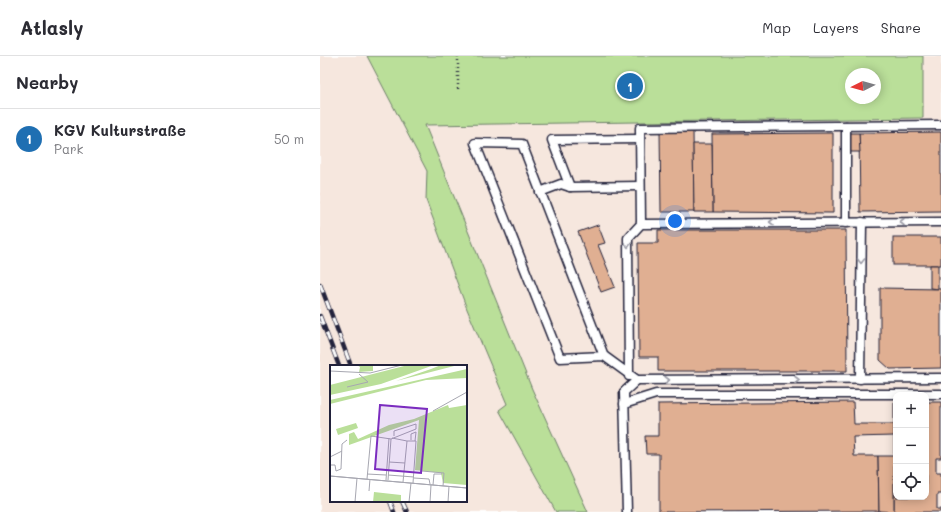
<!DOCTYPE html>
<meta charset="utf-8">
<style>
:root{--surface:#fff;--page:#f2f2f3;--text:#2b2b33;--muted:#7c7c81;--line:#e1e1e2;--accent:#1f6fb2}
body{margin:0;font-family:Mali,sans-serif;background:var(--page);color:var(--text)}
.controls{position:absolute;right:12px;bottom:12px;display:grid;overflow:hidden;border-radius:8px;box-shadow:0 2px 10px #0003}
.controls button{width:36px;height:36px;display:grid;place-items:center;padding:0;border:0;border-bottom:1px solid var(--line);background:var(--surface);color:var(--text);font:20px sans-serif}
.compass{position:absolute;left:525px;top:12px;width:36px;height:36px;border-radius:50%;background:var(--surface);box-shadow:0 2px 10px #0003;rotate:265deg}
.you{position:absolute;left:355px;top:165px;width:14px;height:14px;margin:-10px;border:3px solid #fff;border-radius:50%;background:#1a73e8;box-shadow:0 0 0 6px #1a73e833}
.badge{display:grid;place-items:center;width:26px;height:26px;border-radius:50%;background:var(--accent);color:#fff;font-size:13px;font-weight:700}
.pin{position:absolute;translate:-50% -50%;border:2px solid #fff;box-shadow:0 1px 4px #0006}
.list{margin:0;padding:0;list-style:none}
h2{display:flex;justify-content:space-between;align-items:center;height:52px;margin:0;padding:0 16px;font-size:17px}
h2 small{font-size:13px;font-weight:400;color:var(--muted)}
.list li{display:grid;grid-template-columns:26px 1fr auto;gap:12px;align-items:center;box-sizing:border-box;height:60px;padding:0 16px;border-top:1px solid var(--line)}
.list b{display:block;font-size:15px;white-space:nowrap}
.list p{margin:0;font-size:13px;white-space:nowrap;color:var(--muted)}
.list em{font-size:13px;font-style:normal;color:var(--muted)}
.icon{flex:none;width:22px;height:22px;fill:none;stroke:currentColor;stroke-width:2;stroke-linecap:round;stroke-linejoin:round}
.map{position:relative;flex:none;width:621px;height:456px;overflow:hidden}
header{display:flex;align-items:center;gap:24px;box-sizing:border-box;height:56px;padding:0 20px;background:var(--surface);border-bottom:1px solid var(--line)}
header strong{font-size:19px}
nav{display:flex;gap:22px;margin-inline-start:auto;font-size:14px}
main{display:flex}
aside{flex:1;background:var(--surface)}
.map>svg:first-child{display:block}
.built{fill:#f6e7de;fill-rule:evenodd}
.green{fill:#badf99;stroke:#6e806a;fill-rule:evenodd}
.building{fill:#e0af92;stroke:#22223b}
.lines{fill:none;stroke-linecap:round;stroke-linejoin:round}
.lane-casing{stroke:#22223b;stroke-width:11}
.path{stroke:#22223b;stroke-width:2.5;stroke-dasharray:1 3;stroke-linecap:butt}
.lane{stroke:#fff;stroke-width:8}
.rail-casing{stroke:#22223b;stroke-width:4.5}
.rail{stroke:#fff;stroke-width:3;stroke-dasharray:9;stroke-linecap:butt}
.oneway{stroke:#9c9ca7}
.inset-road{fill:none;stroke:#a7a7b1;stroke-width:1}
.view{fill:#7b2cbf;fill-opacity:0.15;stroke:#7b2cbf;stroke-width:2}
.inset-edge{fill:none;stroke:#22223b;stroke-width:2}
</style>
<header>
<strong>Atlasly</strong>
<nav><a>Map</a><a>Layers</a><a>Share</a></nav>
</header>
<main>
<aside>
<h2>Nearby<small></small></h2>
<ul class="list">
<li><span class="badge">1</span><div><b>KGV Kulturstraße</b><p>Park</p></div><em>50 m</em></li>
</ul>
</aside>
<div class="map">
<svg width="621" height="456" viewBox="0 0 621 456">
<rect width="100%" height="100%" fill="#fff"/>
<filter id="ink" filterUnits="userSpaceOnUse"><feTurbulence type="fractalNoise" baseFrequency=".025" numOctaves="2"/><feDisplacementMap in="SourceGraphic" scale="8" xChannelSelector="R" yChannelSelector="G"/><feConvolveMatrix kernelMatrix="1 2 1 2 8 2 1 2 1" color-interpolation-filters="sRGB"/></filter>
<g filter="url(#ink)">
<path class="built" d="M0 0H77L105 69 603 62V0H621V456H0ZM11 310H146V445H11ZM576 339H606V441H576Z"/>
<path class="green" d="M47 0H603V62L105 69 212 333 268 456H236L179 354 187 348 147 253 106 144 107 115ZM531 18H555V42H531Z"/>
<g class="building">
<polygon points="340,75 373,75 374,156 341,156"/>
<polygon points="621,76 621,155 540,156 539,77"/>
<polygon points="513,77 513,157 393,156 392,78"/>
<polygon points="529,77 539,77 540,96 529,96"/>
<polygon points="373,88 392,88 393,156 374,156"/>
<polygon points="278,169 285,187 278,189 295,231 281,236 258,176"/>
<polygon points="338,174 526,174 527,315 338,315 338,301 319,301 318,187 338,187"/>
<rect x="573" y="181" width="48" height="28"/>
<polygon points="610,209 618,209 618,233 610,232"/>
<polygon points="560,232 621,233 621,312 570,313 560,304"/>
<polygon points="533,346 534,368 574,368 574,380 533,381 534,400 558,400 559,455 339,456 339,398 326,398 325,380 338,380 338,348"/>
<polygon points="574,346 576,346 576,441 606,441 606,346 621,346 621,402 616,402 616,417 621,417 621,438 617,438 617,453 621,453 621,456 574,456"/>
<polygon points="558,400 574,400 574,456 559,455"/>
</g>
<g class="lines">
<defs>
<g id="lane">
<polyline points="320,83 232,84 250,131 320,130"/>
<polyline points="220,136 241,128 250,131"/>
<polyline points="526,167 526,70"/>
<polyline points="321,168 320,72 621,69"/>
<polyline points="284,300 240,302 155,87 202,88 284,300 317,324 621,322"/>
<polyline points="309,320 308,182 321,168 621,166"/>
<polyline points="540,323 542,166"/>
<polyline points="304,348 336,338 621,338"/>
<polyline points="307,456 304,336 317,324"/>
</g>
</defs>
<use href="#lane" class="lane-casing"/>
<polyline class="path" points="138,0 138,34"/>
<use href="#lane" class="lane"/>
<defs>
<g id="rail">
<polyline points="0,228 31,310"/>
<polyline points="0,260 19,310"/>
<polyline points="70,445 74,456"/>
<polyline points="82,445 87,456"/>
</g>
</defs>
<use href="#rail" class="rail-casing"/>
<use href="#rail" class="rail"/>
</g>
<defs><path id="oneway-chevron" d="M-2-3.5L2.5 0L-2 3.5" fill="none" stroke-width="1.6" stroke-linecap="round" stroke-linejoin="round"/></defs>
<g class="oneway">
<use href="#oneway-chevron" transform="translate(452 166) rotate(-180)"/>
<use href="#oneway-chevron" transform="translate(582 166) rotate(180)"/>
<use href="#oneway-chevron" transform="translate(308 189) rotate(89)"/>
<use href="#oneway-chevron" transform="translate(541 205) rotate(90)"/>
<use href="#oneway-chevron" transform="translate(347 324)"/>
<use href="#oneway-chevron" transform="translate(477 324)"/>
</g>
</g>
<g transform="translate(10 309)">
<rect width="137" height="137" fill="#fff"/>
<path d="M27 0 43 1V6L29 7 30 2ZM78 0H104L51 19 0 30V20ZM111 0H128L66 16 101 4ZM137 4V13L96 15 0 39V35ZM118 40 119 43 137 40V120L113 118 111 108 85 105 89 55 19 80V69L24 67 28 74 59 60 84 54ZM26 58 28 63 8 70 6 64ZM44 127 71 130V137H43Z" fill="#badf99"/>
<path class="inset-road" d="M0 6 40 8 72 0M17 22 38 17 29 9M103 46 137 27M62 73 77 76 73 117M81 75V69L86 67 85 76M77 76H86L83 118M0 92 12 86M59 97 75 98M0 100H5L6 106 11 104 12 79 17 75M92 106 114 108 113 121M37 109 56 110M58 110 84 112M0 111 137 123M0 111 137 123M84 113 99 114 100 119M37 114 41 71 61 74M56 115 59 73M58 115 61 74 86 64V59L64 66V71M103 120 104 109H112M39 126 40 114M25 137 27 113M79 137 81 118M100 137 101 120M118 137 119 121"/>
<path class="view" d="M50 40 97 44 91 108 45 104Z"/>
<rect width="137" height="137" class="inset-edge"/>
</g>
</svg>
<div class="controls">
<button>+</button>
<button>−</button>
<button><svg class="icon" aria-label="locate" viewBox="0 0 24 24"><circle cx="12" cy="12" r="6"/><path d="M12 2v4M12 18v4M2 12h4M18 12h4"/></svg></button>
</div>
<svg class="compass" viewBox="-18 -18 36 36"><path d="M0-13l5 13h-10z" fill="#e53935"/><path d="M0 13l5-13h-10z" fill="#7c7c81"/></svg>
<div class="you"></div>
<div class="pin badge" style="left:310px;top:30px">1</div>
</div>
</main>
